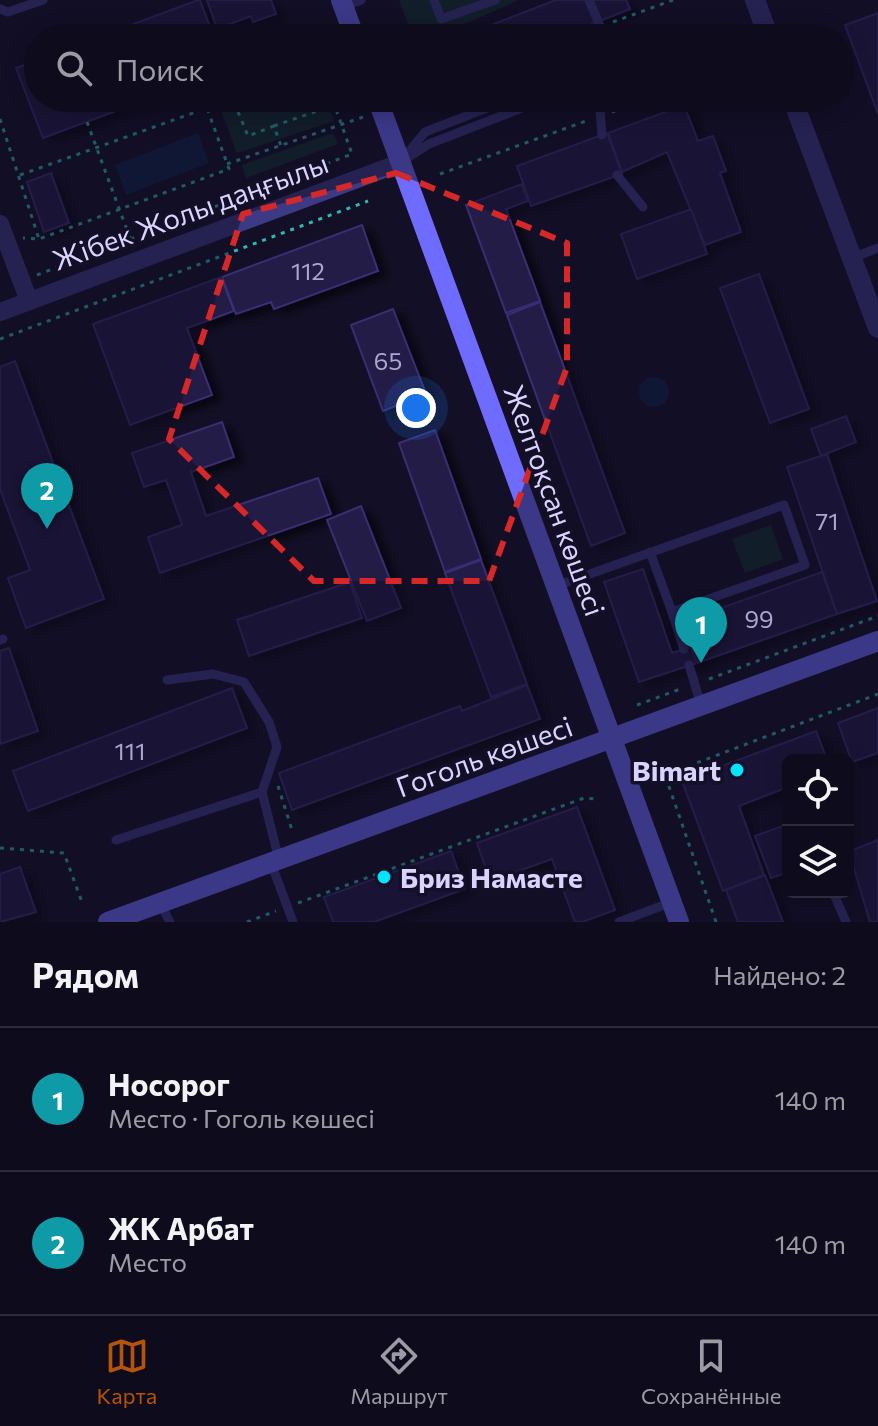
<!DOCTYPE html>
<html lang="ru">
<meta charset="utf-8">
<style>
:root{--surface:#0e0b1c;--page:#171425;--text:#f1f3f6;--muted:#9b9ba3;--line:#2e2b3b;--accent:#b45309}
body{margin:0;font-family:Commissioner,sans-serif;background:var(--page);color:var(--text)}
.controls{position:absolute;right:24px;bottom:24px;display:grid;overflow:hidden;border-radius:12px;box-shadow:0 4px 20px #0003}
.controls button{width:72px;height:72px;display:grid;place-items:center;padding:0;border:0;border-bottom:2px solid var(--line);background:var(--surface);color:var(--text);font:40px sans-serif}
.you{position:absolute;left:416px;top:408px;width:28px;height:28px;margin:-20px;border:6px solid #fff;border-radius:50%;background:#1a73e8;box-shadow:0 0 0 12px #1a73e833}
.badge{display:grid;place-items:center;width:52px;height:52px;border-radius:50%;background:var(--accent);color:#fff;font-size:26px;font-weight:700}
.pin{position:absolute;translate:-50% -66px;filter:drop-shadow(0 2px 4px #0008)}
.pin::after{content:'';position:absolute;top:42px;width:28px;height:24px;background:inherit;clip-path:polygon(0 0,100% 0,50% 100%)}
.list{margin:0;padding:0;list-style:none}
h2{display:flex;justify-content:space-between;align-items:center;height:104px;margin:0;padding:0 32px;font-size:34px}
h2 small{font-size:26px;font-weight:400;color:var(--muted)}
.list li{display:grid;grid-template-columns:52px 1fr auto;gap:24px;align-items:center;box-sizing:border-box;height:144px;padding:0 32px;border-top:2px solid var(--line)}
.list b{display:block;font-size:30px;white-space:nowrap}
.list p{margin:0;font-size:26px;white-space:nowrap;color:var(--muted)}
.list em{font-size:26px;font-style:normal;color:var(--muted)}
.icon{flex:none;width:44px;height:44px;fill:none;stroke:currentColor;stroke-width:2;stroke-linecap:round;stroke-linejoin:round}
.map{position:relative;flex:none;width:878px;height:922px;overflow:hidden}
.search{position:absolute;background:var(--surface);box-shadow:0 4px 20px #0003;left:24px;right:24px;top:24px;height:88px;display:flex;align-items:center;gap:20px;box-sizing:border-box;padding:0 28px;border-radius:44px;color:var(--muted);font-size:30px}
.sheet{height:392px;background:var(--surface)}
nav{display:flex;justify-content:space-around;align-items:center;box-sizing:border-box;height:112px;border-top:2px solid var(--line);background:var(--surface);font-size:22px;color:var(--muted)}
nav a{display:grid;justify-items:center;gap:4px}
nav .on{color:var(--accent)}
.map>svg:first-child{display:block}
.green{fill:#12302f}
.water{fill:#0c2248}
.building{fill:#241b47;stroke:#3b2d73;stroke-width:2;filter:url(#shadow)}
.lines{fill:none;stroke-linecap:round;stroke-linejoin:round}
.path{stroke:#2fb8b0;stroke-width:3;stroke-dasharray:4 6;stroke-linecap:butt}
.service{stroke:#3d3a85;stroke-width:9}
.minor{stroke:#3d3a85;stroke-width:18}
.tertiary{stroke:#3d3a85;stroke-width:20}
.secondary{stroke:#6f6bff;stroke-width:20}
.marked{fill:none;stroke:#d62828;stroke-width:6;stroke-dasharray:16 10;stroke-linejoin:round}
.poi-dot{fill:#00e5ff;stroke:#130f26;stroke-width:3}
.labels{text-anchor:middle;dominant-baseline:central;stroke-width:7;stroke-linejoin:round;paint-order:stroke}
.number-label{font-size:24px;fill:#aca6d1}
.street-label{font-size:28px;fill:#d9d4ff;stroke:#130f26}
.poi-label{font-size:28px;font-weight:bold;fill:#d9d4ff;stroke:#130f26;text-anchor:end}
</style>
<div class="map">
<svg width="878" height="922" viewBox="0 0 878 922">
<defs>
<filter id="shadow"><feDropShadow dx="9" dy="5" stdDeviation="4" flood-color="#0009"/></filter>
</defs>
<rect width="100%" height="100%" fill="#130f26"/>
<g class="green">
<polygon points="399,0 519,0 432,38 413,38"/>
<polygon points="229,98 325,98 334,121 237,153 220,108"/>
<polygon points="333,133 338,144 246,178 242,165"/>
<polygon points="771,525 783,559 745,573 732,539"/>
</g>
<g class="water">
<polygon points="198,133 209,163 126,195 115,165"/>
<circle cx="654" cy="392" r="15"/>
</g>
<g class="building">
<polygon points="200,0 214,38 96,38 198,0"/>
<polygon points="207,0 271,0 276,14 253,22 251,16 217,29"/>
<polygon points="556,0 626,0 630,9 556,38 458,38"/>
<polygon points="556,0 626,0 630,9 556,38 458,38"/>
<polygon points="878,13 878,114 845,25"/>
<polygon points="38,60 38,98 151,98 43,138 16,68"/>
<polygon points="684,105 698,141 713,136 726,171 720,173 741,232 705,245 667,152 622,172 608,133"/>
<polygon points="607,133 622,174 531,206 517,166"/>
<polygon points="51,173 69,223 44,232 27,182"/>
<polygon points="522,184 528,201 506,209 540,301 506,313 466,205"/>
<polygon points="691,209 707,254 637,279 621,234"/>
<polygon points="362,225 378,271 274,309 271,302 236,314 222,277"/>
<polygon points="759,274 809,409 770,423 720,288"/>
<polygon points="221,277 234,311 187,328 212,395 130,425 93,324"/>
<polygon points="540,302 625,533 591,546 507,315"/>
<polygon points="393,309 426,394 383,411 351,325"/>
<polygon points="15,361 104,599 26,628 8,578 30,570 0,489 0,367"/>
<polygon points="846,416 856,442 821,456 811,429"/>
<polygon points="222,422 234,457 191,472 206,516 318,478 331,514 160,573 148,537 182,525 166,480 144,487 132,453"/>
<polygon points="435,430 481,559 445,572 399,443"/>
<polygon points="827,454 877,601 837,614 787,467"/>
<polygon points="361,506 401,608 367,621 327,520"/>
<polygon points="481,560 527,684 491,697 445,573"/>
<polygon points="643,569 672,653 691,647 697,663 639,682 604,582"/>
<polygon points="822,572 837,614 697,663 682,622"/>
<polygon points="350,582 362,618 249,656 237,620"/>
<polygon points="9,648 38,731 0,744 0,651"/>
<polygon points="527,685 540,719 292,810 279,773 460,706 462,711"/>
<polygon points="232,688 247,728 28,811 13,771"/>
<polygon points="878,708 878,753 852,762 838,723"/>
<polygon points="816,731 827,760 788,760 788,787 739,806 764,875 723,891 682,781"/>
<polygon points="577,807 615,910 582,922 575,922 552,859 490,881 477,843"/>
<polygon points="788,824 788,872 771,878 755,836"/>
<polygon points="878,840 878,922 870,922 853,865 848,864 848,852"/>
<polygon points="451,851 465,889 374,922 333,922 324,897"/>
<polygon points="20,867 36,912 0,922 0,874"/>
<polygon points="765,875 783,922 738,922 726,890"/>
</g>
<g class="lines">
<g class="path">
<polyline points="613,22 673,0"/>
<polyline points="701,32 715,25"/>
<polyline points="570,38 587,32"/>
<polyline points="203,98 207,108 219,98"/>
<polyline points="259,98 236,107 248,136 274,126 281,146"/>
<polyline points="612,112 649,98"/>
<polyline points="0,119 39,239"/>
<polyline points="87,122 130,238"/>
<polyline points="274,126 317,111 313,98"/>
<polyline points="227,164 363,117"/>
<polyline points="440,174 586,121"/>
<polyline points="20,175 207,108 229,169 39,239 23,238"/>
<polyline points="37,275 352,154 332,98"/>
<polyline points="0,339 368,201"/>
<polyline points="709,679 878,616"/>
<polyline points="637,705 683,688"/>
<polyline points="278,786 292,830"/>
<polyline points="0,848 64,853 83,905"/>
<polyline points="298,903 584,798 596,799"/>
<polyline points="247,922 276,911"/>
<polyline points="716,922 665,775 878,694"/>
</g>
<g class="service">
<polyline points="434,0 441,19 495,0"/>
<polyline points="589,0 605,38"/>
<polyline points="343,7 361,0"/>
<polyline points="0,9 8,12 43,0"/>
<polyline points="669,38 682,33 690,38"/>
<polyline points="599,98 602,135"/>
<polyline points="407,154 425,132 513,98"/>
<polyline points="401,162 429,144 548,98"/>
<polyline points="617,175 643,207"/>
<polyline points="852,258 878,248"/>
<polyline points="556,586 784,505 805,565 672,612 650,552"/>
<polyline points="672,612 684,649"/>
<polyline points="0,640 3,639"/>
<polyline points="689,665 701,705"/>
<polyline points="167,680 213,674 244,682 269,722 277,747 262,792 279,860"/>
<polyline points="116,840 262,792"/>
<polyline points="271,863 293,922"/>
<polyline points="833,892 846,922"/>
<polyline points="160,903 170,922"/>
<polyline points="619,922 672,902"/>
</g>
<g class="minor">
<polyline points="0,224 29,301"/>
<polyline points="0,312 400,163"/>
</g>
<g class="tertiary">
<polyline points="755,0 769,38"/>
<polyline points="792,98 878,328"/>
</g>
<g class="secondary">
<polyline points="341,0 355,38"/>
<polyline points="377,98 679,922"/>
<polyline points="108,922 878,641"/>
</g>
</g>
<path d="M0 0H878V922H0ZM396 173 567 243V367L489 581H314L169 439 243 214Z" fill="#130f26" fill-opacity=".55" fill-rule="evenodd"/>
<path class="marked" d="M396 173 567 243V367L489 581H314L169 439 243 214Z"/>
<g class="poi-dot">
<circle cx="737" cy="770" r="8"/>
<circle cx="384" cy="877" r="8"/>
</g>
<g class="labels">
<g class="number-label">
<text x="308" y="270">112</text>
<text x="388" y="360">65</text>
<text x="827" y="520">71</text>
<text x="759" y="618">99</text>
<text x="130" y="750">111</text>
</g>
<g class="street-label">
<text transform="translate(190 211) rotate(-20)">Жібек Жолы даңғылы</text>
<text transform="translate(555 500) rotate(70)">Желтоқсан көшесі</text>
<text transform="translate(484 756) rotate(-20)">Гоголь көшесі</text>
</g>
<g class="poi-label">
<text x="721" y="770">Bimart</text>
<text x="400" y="877" text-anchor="start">Бриз Намасте</text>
</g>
</g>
</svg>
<div class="controls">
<button><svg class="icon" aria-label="locate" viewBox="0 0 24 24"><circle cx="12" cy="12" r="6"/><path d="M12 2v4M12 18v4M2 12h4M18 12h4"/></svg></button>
<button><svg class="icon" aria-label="layers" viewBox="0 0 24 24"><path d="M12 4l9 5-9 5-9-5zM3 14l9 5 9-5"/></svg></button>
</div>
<div class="you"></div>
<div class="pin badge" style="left:701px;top:663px;background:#0f9aa8">1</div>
<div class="pin badge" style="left:47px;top:529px;background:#0f9aa8">2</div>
<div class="search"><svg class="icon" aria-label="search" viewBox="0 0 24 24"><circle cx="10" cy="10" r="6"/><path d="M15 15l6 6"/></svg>Поиск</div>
</div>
<section class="sheet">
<h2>Рядом<small>Найдено: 2</small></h2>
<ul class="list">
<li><span class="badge" style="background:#0f9aa8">1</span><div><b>Носорог</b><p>Место · Гоголь көшесі</p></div><em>140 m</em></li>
<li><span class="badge" style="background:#0f9aa8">2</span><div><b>ЖК Арбат</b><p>Место</p></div><em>140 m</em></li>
</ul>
</section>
<nav>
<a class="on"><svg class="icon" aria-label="map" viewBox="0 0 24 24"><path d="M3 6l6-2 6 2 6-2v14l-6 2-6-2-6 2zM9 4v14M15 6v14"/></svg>Карта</a>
<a><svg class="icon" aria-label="directions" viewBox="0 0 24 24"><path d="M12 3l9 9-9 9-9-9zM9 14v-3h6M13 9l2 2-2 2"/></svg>Маршрут</a>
<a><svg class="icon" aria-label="saved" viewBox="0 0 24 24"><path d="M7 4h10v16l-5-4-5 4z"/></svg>Сохранённые</a>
</nav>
